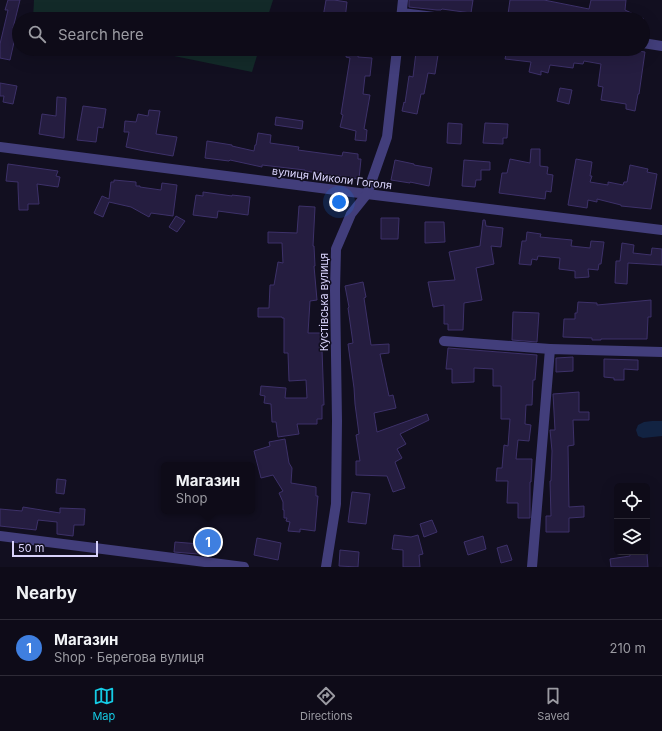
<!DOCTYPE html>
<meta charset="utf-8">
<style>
:root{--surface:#0e0b18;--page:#1c1925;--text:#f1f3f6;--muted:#9b9ba2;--line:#2e2b37;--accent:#15cce5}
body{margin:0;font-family:Inter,sans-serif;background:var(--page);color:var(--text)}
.controls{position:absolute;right:12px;bottom:12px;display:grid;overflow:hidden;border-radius:6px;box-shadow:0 4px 16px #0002}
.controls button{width:36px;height:36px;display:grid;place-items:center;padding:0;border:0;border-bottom:1px solid var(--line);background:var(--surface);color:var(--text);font:20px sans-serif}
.scale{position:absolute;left:12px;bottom:10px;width:86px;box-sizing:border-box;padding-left:4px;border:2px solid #d8d2fb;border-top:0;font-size:11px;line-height:14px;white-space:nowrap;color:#d8d2fb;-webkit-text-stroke:3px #120f20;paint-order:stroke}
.you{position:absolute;left:339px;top:202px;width:14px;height:14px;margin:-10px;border:3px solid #fff;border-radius:50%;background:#1a73e8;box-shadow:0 0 0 6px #1a73e833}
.badge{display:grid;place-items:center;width:26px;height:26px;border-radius:50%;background:var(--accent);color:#fff;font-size:13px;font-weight:700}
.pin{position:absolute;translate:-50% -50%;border:2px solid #fff;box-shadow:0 1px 4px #0006}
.popup{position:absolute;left:161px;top:462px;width:94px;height:52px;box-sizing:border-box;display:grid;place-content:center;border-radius:6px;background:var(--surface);filter:drop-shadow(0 1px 3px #0005);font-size:13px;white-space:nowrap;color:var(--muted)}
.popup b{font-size:15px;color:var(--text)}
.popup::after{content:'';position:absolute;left:50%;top:100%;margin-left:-8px;border:8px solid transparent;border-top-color:var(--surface)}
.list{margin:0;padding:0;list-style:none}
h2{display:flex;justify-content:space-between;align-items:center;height:52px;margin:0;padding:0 16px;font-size:17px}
h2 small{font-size:13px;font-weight:400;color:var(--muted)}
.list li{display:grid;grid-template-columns:26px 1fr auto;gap:12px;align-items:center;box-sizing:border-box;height:56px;padding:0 16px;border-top:1px solid var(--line)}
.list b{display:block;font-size:15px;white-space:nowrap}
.list p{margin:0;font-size:13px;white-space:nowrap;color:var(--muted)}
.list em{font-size:13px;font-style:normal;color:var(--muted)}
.icon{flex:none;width:22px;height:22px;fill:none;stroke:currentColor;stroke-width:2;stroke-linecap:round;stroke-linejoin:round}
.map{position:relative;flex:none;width:662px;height:567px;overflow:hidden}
.search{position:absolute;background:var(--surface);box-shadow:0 4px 16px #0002;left:12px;right:12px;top:12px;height:44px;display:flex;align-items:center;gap:10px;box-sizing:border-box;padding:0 14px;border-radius:22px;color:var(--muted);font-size:15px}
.sheet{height:108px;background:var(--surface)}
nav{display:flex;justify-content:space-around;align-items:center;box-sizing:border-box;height:56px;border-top:1px solid var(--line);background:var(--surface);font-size:11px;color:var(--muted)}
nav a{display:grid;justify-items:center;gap:2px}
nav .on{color:var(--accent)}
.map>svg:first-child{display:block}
.green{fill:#132a29}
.water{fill:#122342}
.building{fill:#251d40;stroke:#3d3169}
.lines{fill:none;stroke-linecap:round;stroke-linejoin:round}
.minor{stroke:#423e7b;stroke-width:10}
.labels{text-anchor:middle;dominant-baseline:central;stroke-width:3;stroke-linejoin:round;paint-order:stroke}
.street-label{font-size:11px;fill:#d8d2fb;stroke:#120f20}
</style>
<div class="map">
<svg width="662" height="567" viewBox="0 0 662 567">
<rect width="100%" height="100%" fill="#120f20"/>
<g class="green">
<polygon points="34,0 273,0 267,19 33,19"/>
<polygon points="140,49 259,49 252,72"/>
</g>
<polygon class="water" points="652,421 662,421 662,436 643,438 638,436 636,430 638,425 644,422"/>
<g class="building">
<polygon points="8,0 20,0 13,28 17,29 10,60 0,58 0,44 8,10 5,10"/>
<polygon points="326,0 334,0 347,2 345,19 338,19 323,17"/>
<polygon points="409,0 473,0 471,13 442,9 441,10 437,10 409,7"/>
<polygon points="510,0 544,0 589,9 591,0 626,0 625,10 644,19 545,19 508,14"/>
<polygon points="347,49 358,49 358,57 372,58 370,76 365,76 363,94 370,95 364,129 367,130 366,141 355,140 356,131 340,127 343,115 341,114 350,58 346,57"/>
<polygon points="507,49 623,49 645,52 639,94 638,94 635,111 626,109 626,104 601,100 603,87 598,86 601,64 584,61 583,64 574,63 573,68 550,65 548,73 541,71 541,75 529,72 531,62 505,59"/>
<polygon points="416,52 438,55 435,74 428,73 424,94 421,94 417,114 402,111 404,102 405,103 409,76 413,77"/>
<polygon points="0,83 17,86 13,104 3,102 4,96 0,96"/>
<polygon points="560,88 572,90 569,104 557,101"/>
<polygon points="57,97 66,98 64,138 63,138 39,134 42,114 56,116"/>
<polygon points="83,106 106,109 103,128 98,127 96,142 77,140"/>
<polygon points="149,110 160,111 156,134 177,137 173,156 144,151 126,147 129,132 124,132 125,121 136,122 138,114 148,116"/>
<polygon points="276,117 303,121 302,129 275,125"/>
<polygon points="448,123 462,124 461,144 447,143"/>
<polygon points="485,123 508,124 507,138 503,138 503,144 483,143"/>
<polygon points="258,133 271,135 270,143 299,147 298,150 342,156 343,152 358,154 358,159 361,159 359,179 305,171 305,170 262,165 262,167 230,160 229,161 205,158 207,141 232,145 232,146 254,151 255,145 256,145"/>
<polygon points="531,149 540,149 540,166 548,167 547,174 553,175 551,192 546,191 545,199 499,193 502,173 507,173 510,159 530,163"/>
<polygon points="576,159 592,162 590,176 592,176 590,182 608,185 608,182 623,185 624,182 627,182 630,165 648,169 647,172 657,174 651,209 621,206 621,205 597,199 597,202 588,200 587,208 568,205"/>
<polygon points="395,160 414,164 414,165 432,168 429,186 410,182 410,183 391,180"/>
<polygon points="464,160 490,162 490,170 481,170 481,180 476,180 475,187 462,186"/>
<polygon points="8,164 58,171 56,176 60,177 58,187 37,184 39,204 28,204 28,210 19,210 18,187 18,182 6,181"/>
<polygon points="114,180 136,182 136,186 140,186 140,187 161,190 162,183 177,185 173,216 151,213 149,217 131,207 109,202 103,217 94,213 102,196 109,199 111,182 114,182"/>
<polygon points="203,192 232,196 232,195 250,197 248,215 218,211 217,218 193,215 196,195 203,196"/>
<polygon points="299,206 315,207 313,246 314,246 315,266 314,266 317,300 310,301 308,333 323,333 323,350 322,350 324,405 322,405 322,419 317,419 317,424 297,424 299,434 278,437 276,422 272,422 271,404 264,403 265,396 260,395 261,386 286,388 285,398 307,398 306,380 289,381 288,353 284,353 284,318 282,318 282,317 258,317 258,308 269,308 270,285 274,285 278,262 283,263 282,243 268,243 268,232 297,233"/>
<polygon points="176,216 185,221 177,232 169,227"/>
<polygon points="381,218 399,218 398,239 381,239"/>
<polygon points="483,220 485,220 486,226 503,228 501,247 491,246 494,264 476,268 482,300 464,303 463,330 448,330 448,324 444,324 444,305 433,307 428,282 455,280 449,252 480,246"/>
<polygon points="425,222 444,222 445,242 425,243"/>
<polygon points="527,232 541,234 540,237 572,240 571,246 590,248 591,241 604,242 601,264 599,264 598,270 588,269 589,277 575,278 575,271 559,269 560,258 538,256 537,260 532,259 531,265 519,264 522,241 526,241"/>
<polygon points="622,243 634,245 633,253 651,255 652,248 662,249 662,265 628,263 627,284 615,283 616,261 620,261"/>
<polygon points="363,282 366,297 364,298 371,345 389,344 389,353 380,354 389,396 393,395 396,408 374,413 377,432 427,414 429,420 400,434 406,444 397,449 402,458 395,462 405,488 393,492 387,476 356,475 356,461 360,461 356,435 359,434 355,404 354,388 348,344 353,343 348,308 349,307 345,286"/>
<polygon points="651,300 651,317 648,317 647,339 601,339 601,340 592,340 592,338 563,337 564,319 575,319 575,313 577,313 578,302 597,303 597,305"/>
<polygon points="513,312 539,313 537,342 512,340"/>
<polygon points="448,348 537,355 535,380 533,380 532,405 526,405 525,424 531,425 529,441 518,440 516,459 532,459 531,482 530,482 530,518 518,518 518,503 507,503 508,481 496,481 497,468 502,468 504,445 508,446 510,419 501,419 501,386 493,386 493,369 474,368 474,382 452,383 452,369 446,369"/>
<polygon points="573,357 573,371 556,372 556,358"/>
<polygon points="604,359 638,360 638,370 624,369 624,380 614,380 614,378 604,377"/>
<polygon points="579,392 579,412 589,412 589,420 573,420 574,445 568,446 569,507 584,506 584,517 569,518 569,532 546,532 546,516 551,516 550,481 551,481 552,451 550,430 555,430 553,394"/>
<polygon points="285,439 289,463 292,468 291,483 316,487 316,496 318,496 315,531 300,529 300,532 288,531 290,522 286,521 287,518 284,518 284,510 283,510 283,502 279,493 283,491 273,475 261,478 254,451 270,446 269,442"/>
<polygon points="57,479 66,480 64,494 56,493"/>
<polygon points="352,492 370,494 366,524 348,522"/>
<polygon points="23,507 60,513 60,508 85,509 84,525 74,525 73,536 57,534 57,522 38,520 36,530 0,526 0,509 22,511"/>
<polygon points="432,520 437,532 424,537 420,524"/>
<polygon points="200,530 216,530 217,554 198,554 174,552 175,542 200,544"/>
<polygon points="394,535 411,537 418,535 423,554 419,555 420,567 403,567 403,550 392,549"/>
<polygon points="483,536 486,549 468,555 464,542"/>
<polygon points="257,538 281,543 278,560 254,555"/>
<polygon points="507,545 512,560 501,563 497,548"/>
<polygon points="340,550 359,552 358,567 339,566"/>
<polygon points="630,552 640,552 640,554 647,554 648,567 611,567 610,559 630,556"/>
</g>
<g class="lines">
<g class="minor">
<polyline points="402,13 450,19"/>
<polyline points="401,19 403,0"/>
<polyline points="643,43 662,46"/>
<polyline points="0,147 367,194 662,230"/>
<polyline points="444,341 550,349"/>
<polyline points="0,536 244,567"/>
<polyline points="326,567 336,504 337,421 335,290 336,249 351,214 367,194 387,137 397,49"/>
<polyline points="532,567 550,349 662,352"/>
</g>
</g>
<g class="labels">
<g class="street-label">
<text transform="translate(332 178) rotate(7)">вулиця Миколи Гоголя</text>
<text transform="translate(324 302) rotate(-90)">Кустівська вулиця</text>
</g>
</g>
</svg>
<div class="controls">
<button><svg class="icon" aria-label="locate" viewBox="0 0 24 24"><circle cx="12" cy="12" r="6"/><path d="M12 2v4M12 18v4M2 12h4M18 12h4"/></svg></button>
<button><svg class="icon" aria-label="layers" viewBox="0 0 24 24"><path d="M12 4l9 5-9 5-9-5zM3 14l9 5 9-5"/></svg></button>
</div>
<div class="scale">50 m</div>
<div class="you"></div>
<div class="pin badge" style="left:208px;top:542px;background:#3f7fe0">1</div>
<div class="popup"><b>Магазин</b>Shop</div>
<div class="search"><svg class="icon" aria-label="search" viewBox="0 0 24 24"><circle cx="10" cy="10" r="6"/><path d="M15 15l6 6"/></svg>Search here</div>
</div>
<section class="sheet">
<h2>Nearby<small></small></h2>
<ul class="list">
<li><span class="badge" style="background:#3f7fe0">1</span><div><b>Магазин</b><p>Shop · Берегова вулиця</p></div><em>210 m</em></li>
</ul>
</section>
<nav>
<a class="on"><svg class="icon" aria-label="map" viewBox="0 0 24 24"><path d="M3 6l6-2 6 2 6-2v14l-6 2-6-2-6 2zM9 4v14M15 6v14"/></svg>Map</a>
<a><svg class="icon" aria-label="directions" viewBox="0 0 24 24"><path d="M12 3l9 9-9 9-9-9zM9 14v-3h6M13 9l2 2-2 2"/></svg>Directions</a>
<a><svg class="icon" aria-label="saved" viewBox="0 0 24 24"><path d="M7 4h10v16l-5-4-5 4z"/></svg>Saved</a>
</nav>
